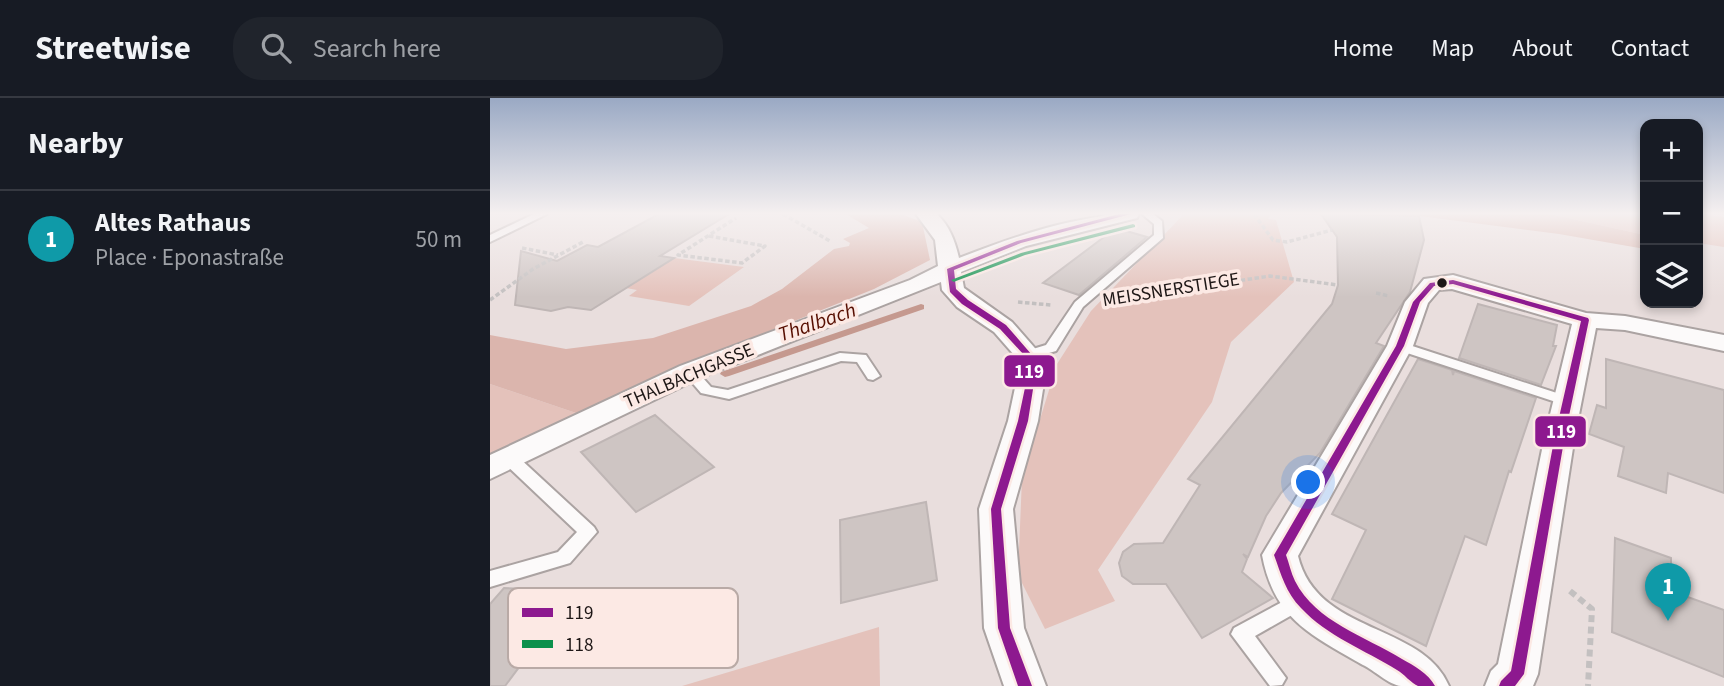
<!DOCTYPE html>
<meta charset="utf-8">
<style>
:root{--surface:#171b24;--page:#20242c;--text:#f1f3f6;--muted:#9ea1a6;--line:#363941;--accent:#0b8043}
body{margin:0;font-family:"Source Sans 3",sans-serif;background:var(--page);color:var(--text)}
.controls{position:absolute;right:21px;top:21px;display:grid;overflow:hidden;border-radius:14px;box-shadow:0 4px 10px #0003}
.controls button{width:63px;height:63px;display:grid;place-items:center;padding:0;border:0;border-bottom:2px solid var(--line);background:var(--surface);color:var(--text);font:35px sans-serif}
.you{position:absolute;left:819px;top:385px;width:24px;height:24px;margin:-18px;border:5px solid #fff;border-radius:50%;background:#1a73e8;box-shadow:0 0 0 10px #1a73e833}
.badge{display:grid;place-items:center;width:46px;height:46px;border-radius:50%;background:var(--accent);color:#fff;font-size:23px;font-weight:700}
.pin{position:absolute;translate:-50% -58px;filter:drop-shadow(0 2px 4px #0008)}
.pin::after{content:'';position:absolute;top:37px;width:24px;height:21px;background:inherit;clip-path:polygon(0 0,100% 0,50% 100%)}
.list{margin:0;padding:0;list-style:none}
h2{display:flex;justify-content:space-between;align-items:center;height:91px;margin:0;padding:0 28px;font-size:30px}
h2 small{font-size:23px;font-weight:400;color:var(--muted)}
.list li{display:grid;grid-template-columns:46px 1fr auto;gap:21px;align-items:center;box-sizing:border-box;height:98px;padding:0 28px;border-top:2px solid var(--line)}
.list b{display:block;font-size:26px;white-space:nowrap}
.list p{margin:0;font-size:23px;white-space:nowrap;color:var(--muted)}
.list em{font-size:23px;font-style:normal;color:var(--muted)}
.icon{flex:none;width:38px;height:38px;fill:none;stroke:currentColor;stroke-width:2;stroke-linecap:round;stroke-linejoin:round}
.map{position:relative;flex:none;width:1234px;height:588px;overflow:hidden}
header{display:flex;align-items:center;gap:42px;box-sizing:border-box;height:98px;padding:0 35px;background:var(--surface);border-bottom:2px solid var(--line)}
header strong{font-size:33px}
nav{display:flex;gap:38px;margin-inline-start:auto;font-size:24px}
.search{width:490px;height:63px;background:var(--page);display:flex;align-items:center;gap:18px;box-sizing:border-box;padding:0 24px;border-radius:28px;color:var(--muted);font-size:26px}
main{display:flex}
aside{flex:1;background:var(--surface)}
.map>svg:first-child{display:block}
.green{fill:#e4c2bb}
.forest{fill:#dbb5ad}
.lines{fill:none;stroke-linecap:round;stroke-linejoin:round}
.stream{fill:#c5998f;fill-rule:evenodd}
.building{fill:#cec5c3;stroke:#bfb6b5;stroke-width:2}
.service-casing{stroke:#aba3a2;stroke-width:4}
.minor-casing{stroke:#aba3a2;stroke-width:4}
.path-far1{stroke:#c3c0c0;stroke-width:3.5;stroke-dasharray:4.5 2.5;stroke-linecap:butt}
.path{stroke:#c3c0c0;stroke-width:6;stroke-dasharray:7 4.5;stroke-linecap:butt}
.service{fill:#fcfafa;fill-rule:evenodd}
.minor{fill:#fcfafa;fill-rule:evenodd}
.bus-1-casing{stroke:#fce9e4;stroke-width:5}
.bus-2-casing{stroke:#fce9e4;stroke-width:5}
.bus-1{fill:#8d198f;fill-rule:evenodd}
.bus-2{fill:#0b904b;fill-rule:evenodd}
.bus-dot{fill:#1e1716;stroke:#fce9e4;stroke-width:2.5}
.labels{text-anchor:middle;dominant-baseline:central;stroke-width:7;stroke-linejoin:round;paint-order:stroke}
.street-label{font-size:19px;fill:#1e1716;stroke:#fce9e4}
.water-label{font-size:21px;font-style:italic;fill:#570e01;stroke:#fce9e4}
.key{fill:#fce9e4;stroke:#b9aaa6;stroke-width:2}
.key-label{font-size:19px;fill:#1e1716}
.line-badge{stroke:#fce9e4;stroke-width:2.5}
.badge-label{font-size:19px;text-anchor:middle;font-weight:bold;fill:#fff}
</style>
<header>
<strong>Streetwise</strong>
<div class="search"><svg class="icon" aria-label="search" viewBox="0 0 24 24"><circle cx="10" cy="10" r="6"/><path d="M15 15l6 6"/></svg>Search here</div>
<nav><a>Home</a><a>Map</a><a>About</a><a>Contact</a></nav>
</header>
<main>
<aside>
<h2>Nearby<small></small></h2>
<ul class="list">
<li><span class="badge" style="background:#0f9aa8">1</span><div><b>Altes Rathaus</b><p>Place · Eponastraße</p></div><em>50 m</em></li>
</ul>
</aside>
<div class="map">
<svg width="1234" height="588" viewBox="0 0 1234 588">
<rect width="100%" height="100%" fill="#e9dedd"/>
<g class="green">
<polygon points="694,116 781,116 778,121 786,122 804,184 741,244 722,304 608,472 625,503 555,531 528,477 532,380 567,266 601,213"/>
<polygon points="1060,116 1155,116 1155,137"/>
<polygon points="1208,116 1234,119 1234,149 1208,145"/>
<polygon points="184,160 254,169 199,208 139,198 147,192 136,190"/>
<polygon points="0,286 89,316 0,358"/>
<polygon points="389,529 390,588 192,588"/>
</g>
<g class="forest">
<polygon points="356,116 411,116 432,124 440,162 384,191 267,238 89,316 0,286 0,237 76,251 163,240 261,208 292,191 344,151 359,148 360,145 353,141 379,130"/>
<polygon points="914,116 1060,116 1155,137 1155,151 1069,136"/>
</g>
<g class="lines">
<polygon class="stream" points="431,206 434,207 434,211 239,278 235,279 230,276 231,274"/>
</g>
<g class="building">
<polygon points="169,116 239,116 170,158 184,160 101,212 78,209 61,213 25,207 31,153 67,163 97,147 108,149"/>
<polygon points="831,116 929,118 934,142 920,194 886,245 894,248 830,355 791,395 776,418 758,459 753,456 757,461 752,474 783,500 712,540 676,486 643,486 632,478 629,465 633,454 644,446 673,445 710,387 698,381 842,206 848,187 847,139"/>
<polygon points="626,130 657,139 589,197 553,185"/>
<polygon points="988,206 1067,227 1063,248 1066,248 1051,287 969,260"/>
<polygon points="928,261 962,272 963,277 964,273 1046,300 1021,374 1019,373 996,447 975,438 936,548 842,501 876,432 842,416"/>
<polygon points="1116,261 1234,292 1234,395 1178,375 1176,395 1128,378 1134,349 1099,336 1107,307 1116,310"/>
<polygon points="165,317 224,369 146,414 91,354"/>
<polygon points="436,404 447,482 351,505 350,422"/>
<polygon points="1125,440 1181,460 1181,493 1234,512 1234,579 1122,534"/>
<polygon points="14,490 86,493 15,588 0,588 0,506"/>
</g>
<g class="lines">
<defs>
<g id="service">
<polygon points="44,116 57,116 0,144 0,137"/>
<polygon points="652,116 663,116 672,123 673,140 593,209 566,253 538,261 533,260 531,257 533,254 556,247 585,204 664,137 664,126"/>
<polygon points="910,244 1082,300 1084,303 1077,308 1072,306 905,251 904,248 905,245"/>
<polygon points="350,255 376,257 390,278 383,282 378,281 367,264 351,263 239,301 211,295 193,274 195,271 205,271 221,289 238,292"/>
<polygon points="20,355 26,357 104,429 107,434 80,465 0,489 0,473 68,454 87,434 14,365 12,361 14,357"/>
<polygon points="809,495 816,497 819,503 816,509 765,538 796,580 792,587 780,588 741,536 744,530"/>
</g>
<g id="minor">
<path d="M426 116H447C460 129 465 143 469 160 526 138 587 116 649 116L647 120 536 148 471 174 474 190 522 224 551 257 554 285 548 323 523 411 534 530 556 588H514L494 530 489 411 518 323 526 285 525 258 504 234 467 209 452 192 451 184 210 280 0 381V357L190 268 420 182 448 168 445 142Z"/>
<path d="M963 177 1096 215 1135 218 1234 237V253L1135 232 1106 230 1085 337 1048 576 1043 588H995L1001 573 1008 566 1055 337 1082 226 962 191 949 192 938 205 923 248 808 458C827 537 932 524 959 588 944 588 926 588 911 588 899 587 884 572 873 567 821 537 784 521 772 457L897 248 915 204 934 181Z"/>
</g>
</defs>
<use href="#service" class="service-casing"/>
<use href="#minor" class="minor-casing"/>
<g class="path-far1">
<polyline points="293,116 340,143"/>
<polyline points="764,116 783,142 797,144 842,132"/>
<polyline points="219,138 275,148 252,165 188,157 246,120"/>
<polyline points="32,150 68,157"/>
<polyline points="886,195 899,198"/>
<polyline points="633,200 780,178 848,187"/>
<polyline points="0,202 43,171 93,144"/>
<polyline points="528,204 561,207"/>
</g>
<polyline class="path" points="1080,493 1102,511 1098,588"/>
<use href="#service" class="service"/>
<use href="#minor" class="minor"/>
<defs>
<g id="bus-1">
<polygon points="629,116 641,116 531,145 464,172 466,191 478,202 516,227 542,257 544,285 538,323 511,411 520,530 542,588 528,588 508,530 501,411 528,323 536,285 534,257 510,231 472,206 460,194 457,171 527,143"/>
<path d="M963 182 1098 220 1099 222 1075 337 1034 576 1025 588H1009L1011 583 1021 573 1065 337 1091 223 963 186 944 188 930 204 914 248 796 457C799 465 801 475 805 483 826 524 875 538 912 561 923 567 939 576 945 588 940 588 933 588 928 588 922 586 913 575 907 572 875 552 837 538 811 510 796 495 791 476 784 457L906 248 923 204 940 185Z"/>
</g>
<polygon id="bus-2" points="643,126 645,127 645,129 535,157 466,183 464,184 461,182 531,155"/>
</defs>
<use href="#bus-1" class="bus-1-casing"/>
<use href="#bus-2" class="bus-2-casing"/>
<use href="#bus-1" class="bus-1"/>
<use href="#bus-2" class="bus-2"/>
</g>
<linearGradient id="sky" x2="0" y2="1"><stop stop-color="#9aa9c4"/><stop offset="0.58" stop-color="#f5f0f0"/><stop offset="1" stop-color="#f5f0f0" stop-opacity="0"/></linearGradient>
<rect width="1234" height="199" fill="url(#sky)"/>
<circle class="bus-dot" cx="952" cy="185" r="6"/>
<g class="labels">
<g class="street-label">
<text transform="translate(681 192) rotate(-9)">MEISSNERSTIEGE</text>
<text transform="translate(199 278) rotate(-23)">THALBACHGASSE</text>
</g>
<g class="water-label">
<text transform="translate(327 224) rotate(-19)">Thalbach</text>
</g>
</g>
<rect x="18" y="490" width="230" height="80" rx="10" class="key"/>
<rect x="32" y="510" width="31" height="9" fill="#8d198f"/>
<rect x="32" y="542" width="31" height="8" fill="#0b904b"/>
<g class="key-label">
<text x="75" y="521">119</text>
<text x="75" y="553">118</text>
</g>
<g class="line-badge">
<rect x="513" y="256" width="53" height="34" rx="7" fill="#8d198f"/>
<rect x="1044" y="317" width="53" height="33" rx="7" fill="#8d198f"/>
</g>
<g class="badge-label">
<text x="539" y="280">119</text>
<text x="1071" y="340">119</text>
</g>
</svg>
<div class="controls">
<button>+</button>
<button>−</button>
<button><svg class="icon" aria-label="layers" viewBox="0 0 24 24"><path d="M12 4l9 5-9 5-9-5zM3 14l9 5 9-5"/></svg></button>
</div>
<div class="you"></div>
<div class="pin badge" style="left:1178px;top:523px;background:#0f9aa8">1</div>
</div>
</main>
